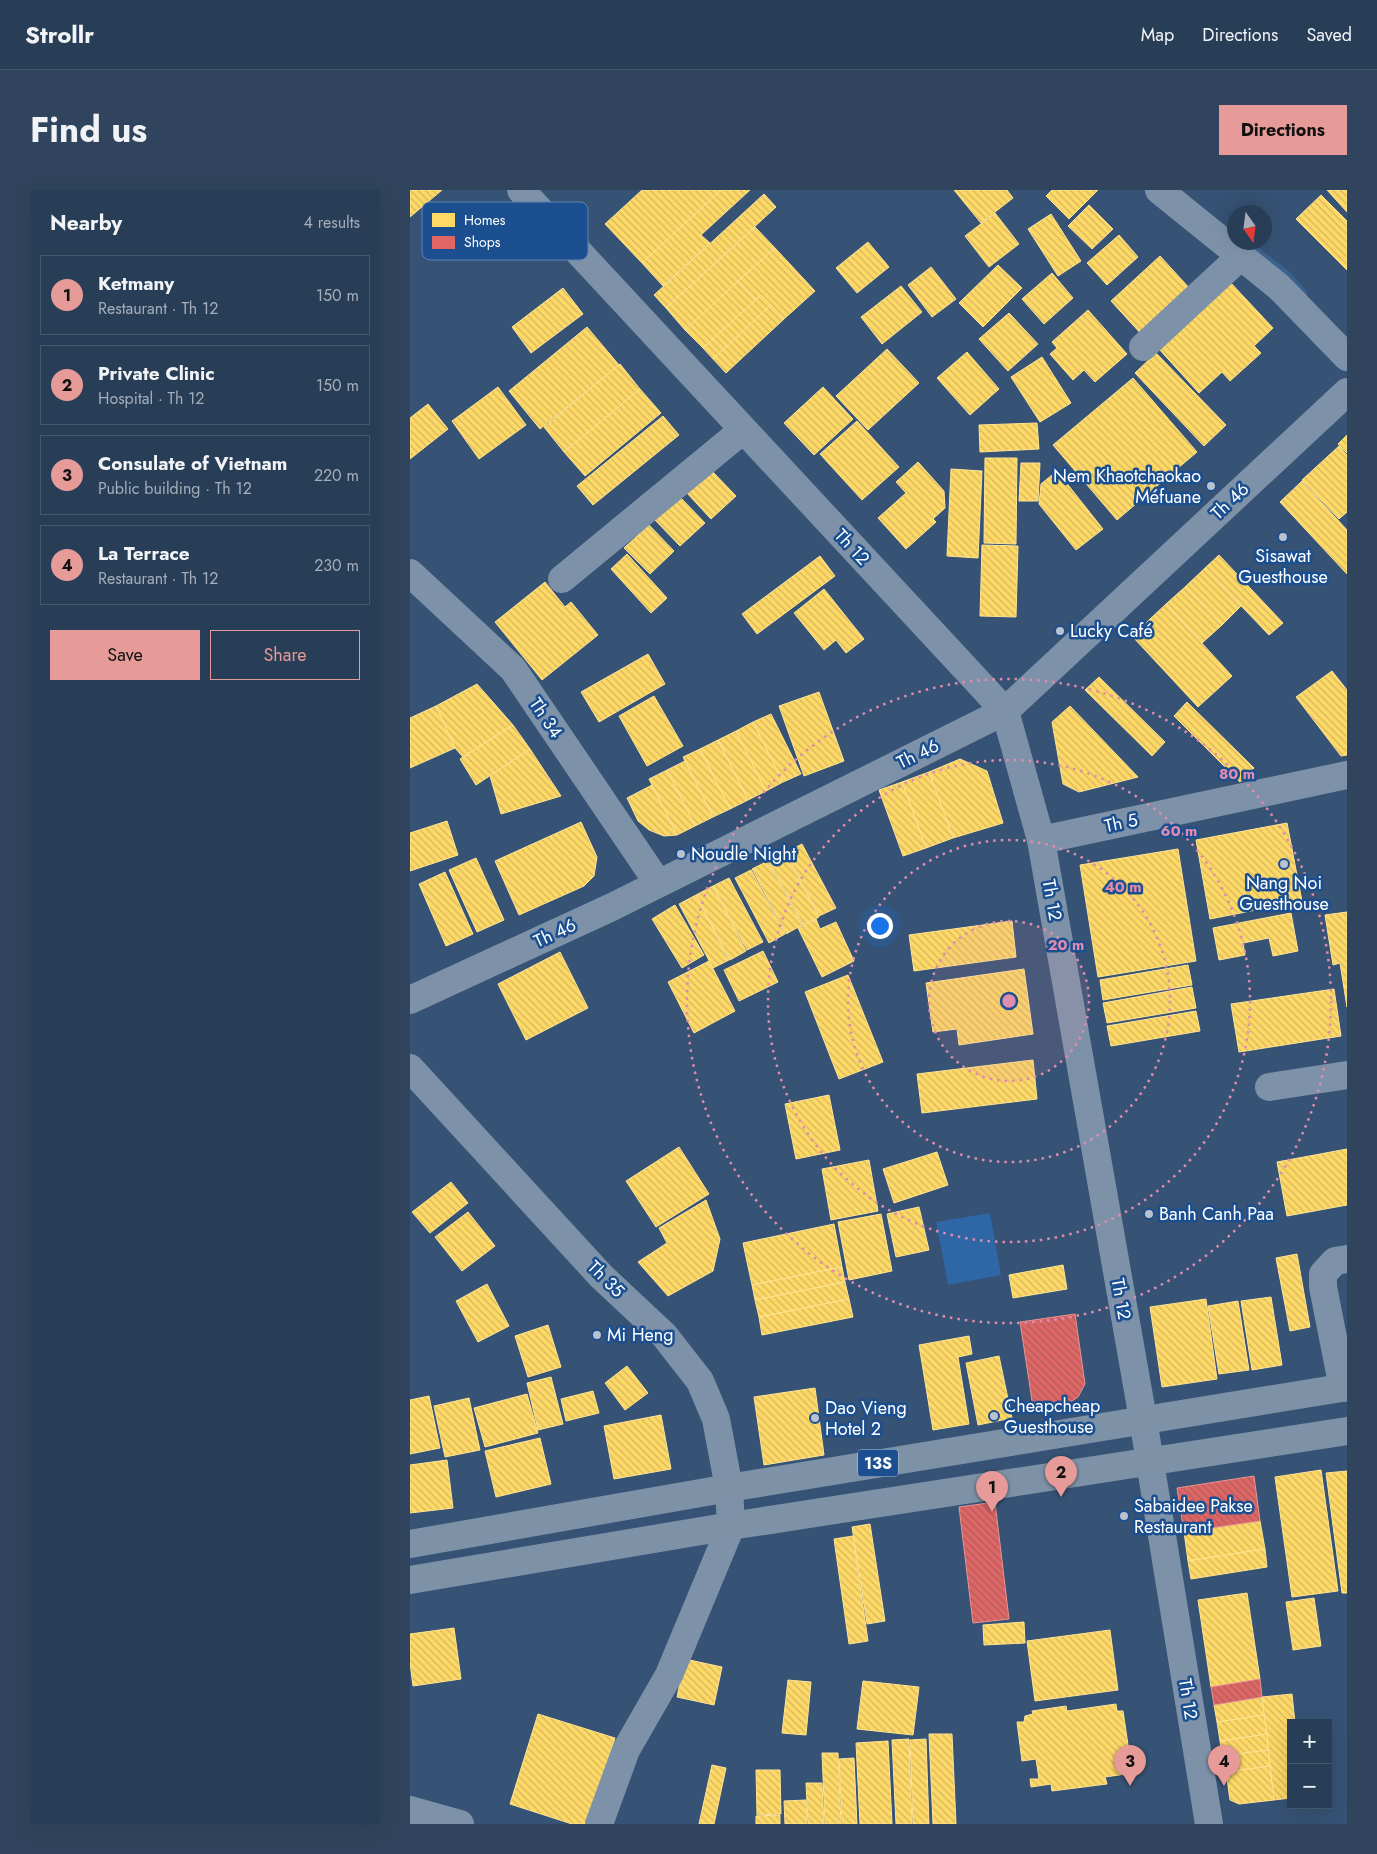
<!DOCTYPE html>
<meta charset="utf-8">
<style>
:root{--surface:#283e57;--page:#30455d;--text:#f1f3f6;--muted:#a5aeba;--line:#44576d;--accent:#e69b98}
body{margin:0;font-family:Jost,sans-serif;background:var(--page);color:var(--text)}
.controls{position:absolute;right:15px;bottom:15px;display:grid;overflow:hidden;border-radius:0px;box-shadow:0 5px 20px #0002}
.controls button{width:45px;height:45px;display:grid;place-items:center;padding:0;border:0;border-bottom:1px solid var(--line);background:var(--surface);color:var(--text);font:25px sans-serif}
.compass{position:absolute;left:817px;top:15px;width:45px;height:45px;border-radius:50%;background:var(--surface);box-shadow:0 5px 20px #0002;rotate:166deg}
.you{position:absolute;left:469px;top:735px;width:18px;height:18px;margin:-12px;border:4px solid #fff;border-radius:50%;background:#1a73e8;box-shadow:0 0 0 8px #1a73e833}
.badge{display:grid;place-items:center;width:32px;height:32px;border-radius:50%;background:var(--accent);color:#111;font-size:16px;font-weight:700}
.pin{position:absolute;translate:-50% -41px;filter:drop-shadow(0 1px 2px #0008)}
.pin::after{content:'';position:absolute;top:26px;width:18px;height:15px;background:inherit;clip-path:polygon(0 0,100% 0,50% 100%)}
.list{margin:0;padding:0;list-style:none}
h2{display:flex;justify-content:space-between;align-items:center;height:65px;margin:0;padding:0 20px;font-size:21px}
h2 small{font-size:16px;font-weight:400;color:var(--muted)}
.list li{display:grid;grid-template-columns:32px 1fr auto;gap:15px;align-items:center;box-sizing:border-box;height:80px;margin:0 10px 10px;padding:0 10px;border:1px solid var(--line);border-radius:0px}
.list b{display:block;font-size:19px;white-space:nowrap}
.list p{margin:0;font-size:16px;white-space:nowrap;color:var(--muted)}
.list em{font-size:16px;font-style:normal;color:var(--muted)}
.actions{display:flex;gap:10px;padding:15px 20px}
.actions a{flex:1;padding:11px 0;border:1px solid var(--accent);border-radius:0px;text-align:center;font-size:18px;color:var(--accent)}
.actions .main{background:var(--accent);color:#111}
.map{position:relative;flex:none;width:937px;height:1634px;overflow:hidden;border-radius:0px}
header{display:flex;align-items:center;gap:30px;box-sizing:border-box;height:70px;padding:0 25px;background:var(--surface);border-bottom:1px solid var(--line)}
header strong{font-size:24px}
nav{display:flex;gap:28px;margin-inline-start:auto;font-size:18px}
.intro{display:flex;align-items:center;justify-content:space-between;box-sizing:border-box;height:120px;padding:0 30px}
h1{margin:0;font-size:35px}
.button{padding:12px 22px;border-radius:0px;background:var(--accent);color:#111;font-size:18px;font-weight:700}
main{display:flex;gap:30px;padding:0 30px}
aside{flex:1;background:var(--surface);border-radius:0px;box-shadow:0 5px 20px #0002}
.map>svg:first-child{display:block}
.garden{fill:#2f66a5}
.homes{fill:url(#homes-back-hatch);stroke:#ffe494}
.shops{fill:url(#shops-back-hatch);stroke:#e99494}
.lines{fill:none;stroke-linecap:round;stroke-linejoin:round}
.stream{stroke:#3b618d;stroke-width:8}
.minor{stroke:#7d92a8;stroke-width:28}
.highway{stroke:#7e92a7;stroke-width:28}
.ring{fill:none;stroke:#e08cad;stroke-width:2.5;stroke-dasharray:2.5 5}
.poi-dot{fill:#b9c2ce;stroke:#1b4f8f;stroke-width:2}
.labels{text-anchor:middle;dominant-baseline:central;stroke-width:5;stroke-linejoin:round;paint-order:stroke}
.shield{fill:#1b4f8f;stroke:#bbcadd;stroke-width:1}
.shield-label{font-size:16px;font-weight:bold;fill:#fff}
.poi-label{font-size:18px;fill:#fff;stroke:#1b4f8f;text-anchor:start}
.street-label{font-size:18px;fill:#fff;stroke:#1b4f8f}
.key{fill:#1b4f8f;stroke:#5f84b1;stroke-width:1}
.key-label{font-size:14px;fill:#fff}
.centre{fill:#e08cad;stroke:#1b4f8f;stroke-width:2.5}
.ring-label{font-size:15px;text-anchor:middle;font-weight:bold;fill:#e08cad;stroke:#1b4f8f;stroke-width:5;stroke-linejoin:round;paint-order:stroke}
</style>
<header>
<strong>Strollr</strong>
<nav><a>Map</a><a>Directions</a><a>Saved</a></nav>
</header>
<div class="intro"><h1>Find us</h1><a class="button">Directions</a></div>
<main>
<aside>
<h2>Nearby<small>4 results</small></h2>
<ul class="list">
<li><span class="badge">1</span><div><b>Ketmany</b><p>Restaurant · Th 12</p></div><em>150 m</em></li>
<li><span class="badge">2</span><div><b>Private Clinic</b><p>Hospital · Th 12</p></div><em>150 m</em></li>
<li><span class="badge">3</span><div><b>Consulate of Vietnam</b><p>Public building · Th 12</p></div><em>220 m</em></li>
<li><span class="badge">4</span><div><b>La Terrace</b><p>Restaurant · Th 12</p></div><em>230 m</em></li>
</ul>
<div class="actions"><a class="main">Save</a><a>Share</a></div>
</aside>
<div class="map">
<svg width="937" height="1634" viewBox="0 0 937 1634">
<defs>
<pattern id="homes-back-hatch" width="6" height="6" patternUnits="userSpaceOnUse" patternTransform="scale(1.25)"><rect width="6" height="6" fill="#ffd966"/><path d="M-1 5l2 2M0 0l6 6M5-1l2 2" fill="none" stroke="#d2b660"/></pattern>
<pattern id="shops-back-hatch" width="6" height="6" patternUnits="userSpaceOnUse" patternTransform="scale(1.25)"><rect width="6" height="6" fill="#e06666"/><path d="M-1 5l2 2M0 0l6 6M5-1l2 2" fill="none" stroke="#ac5d5d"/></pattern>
</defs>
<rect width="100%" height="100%" fill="#365274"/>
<polygon class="garden" points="580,1023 591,1085 538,1095 526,1032"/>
<g class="homes">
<polygon points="0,0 32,0 0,27"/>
<polygon points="232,0 311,0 232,73 195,34"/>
<polygon points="311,0 340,0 291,45 300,53 253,96 232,73"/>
<polygon points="544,0 597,0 603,8 571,33"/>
<polygon points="642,0 688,0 659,29 636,6"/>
<polygon points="917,0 937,0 937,22"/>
<polygon points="354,4 366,17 256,118 244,105"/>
<polygon points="911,5 937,31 937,80 886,29"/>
<polygon points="679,15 703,39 682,59 658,36"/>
<polygon points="585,23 609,54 579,77 555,46"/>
<polygon points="641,24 671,71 648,86 618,39"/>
<polygon points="345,37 365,58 275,140 256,118"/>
<polygon points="709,45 728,67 697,95 677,73"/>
<polygon points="458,52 479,77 447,103 426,78"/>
<polygon points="365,58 405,101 374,129 351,105 346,110 328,91"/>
<polygon points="750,66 782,101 733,146 701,111"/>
<polygon points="588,75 612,98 573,137 549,113"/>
<polygon points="521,77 546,109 522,127 498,95"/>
<polygon points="642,83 663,108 634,134 612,109"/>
<polygon points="328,91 346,110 293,158 275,140"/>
<polygon points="820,92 863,138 844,156 851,163 820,191 812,182 789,203 748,158"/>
<polygon points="491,96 512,122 472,154 451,127"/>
<polygon points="153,98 173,124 121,163 102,137"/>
<polygon points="351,105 361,115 303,169 293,158"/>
<polygon points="361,115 374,129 316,183 303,169"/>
<polygon points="678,120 717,164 685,192 674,180 663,190 640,164 647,158 642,152"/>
<polygon points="599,123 628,154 598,181 569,149"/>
<polygon points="177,137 209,175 130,239 99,201"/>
<polygon points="477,159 509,193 458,240 426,206"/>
<polygon points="557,162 589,199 560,225 527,188"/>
<polygon points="746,163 816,235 794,256 725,183"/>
<polygon points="632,167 661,213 630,232 601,187"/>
<polygon points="210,174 230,199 154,262 134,237"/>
<polygon points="723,188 787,262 707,330 643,255"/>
<polygon points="88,197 116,235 69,269 42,231"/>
<polygon points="413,197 443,229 404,265 374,233"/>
<polygon points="230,199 251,223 175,286 154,262"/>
<polygon points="18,214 38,239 0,269 0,228"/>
<polygon points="253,226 269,245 183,315 167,296"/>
<polygon points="447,231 489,277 452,310 410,264"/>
<polygon points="627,233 629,259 570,262 569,235"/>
<polygon points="937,245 937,263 928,254"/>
<polygon points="929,256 937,265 937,322 929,329 892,290"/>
<polygon points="575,268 607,268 606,354 574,353"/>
<polygon points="508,272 534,301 535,318 523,329 526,332 496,359 468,328 496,303 486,292"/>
<polygon points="611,273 630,273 628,311 609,311"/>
<polygon points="300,279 326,306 301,329 276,302"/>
<polygon points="541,279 572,281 568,368 537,366"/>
<polygon points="647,281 693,339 666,360 629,314 631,294"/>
<polygon points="892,291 937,340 937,384 870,312"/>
<polygon points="270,307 295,333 270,356 245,330"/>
<polygon points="239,335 264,361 240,384 214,358"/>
<polygon points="572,355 608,356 606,427 570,426"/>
<polygon points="217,364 257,408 241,423 201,379"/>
<polygon points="809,365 873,433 859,445 795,378"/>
<polygon points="410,366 425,386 347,444 332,424"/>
<polygon points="795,378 831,416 812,435 775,397"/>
<polygon points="135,392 155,417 161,412 188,445 132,490 85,432"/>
<polygon points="775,397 812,435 792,453 756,414"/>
<polygon points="414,399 454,449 436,463 426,450 414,460 384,423"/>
<polygon points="756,414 822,486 788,517 722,446"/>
<polygon points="238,464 255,494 189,532 171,502"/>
<polygon points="922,481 937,500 937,565 931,566 886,507"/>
<polygon points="689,487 755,552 742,566 675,500"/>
<polygon points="67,494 103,535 53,567 45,558 26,516"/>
<polygon points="409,502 434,571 394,586 369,516"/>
<polygon points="244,506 273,556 237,576 209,526"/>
<polygon points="777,512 844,578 830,592 764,526"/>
<polygon points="26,516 45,558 0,578 0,528"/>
<polygon points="660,516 728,587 669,602 653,594 642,532"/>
<polygon points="361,524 391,584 373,592 343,532"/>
<polygon points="343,532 373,592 356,601 326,541"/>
<polygon points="103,535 120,559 66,595 50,569"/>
<polygon points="326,541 356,601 338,610 308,550"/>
<polygon points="308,550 338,610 320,619 290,559"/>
<polygon points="120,559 151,606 91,624 80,586"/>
<polygon points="290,559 320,619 303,627 273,567"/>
<polygon points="550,569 577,581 593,633 543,648 519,582"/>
<polygon points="275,571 303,627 285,636 257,580"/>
<polygon points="257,580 285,636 267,645 239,589"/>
<polygon points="519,582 543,648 516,658 492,592"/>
<polygon points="492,592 516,658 493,666 469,600"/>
<polygon points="242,595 267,645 254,646 239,640 228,631 217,608"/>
<polygon points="37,631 48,665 0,681 0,643"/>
<polygon points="171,632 187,667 184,686 174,696 109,725 85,671"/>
<polygon points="877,633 892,711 800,729 786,650"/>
<polygon points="392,654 426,718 409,726 376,662"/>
<polygon points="768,659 786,771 688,787 670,675"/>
<polygon points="375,662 409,727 393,735 359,671"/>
<polygon points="66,668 94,730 67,742 39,680"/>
<polygon points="358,671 392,735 376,744 342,679"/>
<polygon points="341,680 375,744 359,753 325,688"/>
<polygon points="35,682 63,744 36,756 9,694"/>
<polygon points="319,688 353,752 337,760 303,696"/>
<polygon points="303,696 336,761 320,770 286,705"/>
<polygon points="286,705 319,770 303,778 269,714"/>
<polygon points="265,715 294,765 272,778 242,729"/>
<polygon points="937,722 937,817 930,773 923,775 915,725"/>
<polygon points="881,723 888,761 863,766 859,748 833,753 835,765 809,770 803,738"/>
<polygon points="406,729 410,739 426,732 444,771 412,787 388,738"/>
<polygon points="602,731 606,767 504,781 499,745"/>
<polygon points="353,761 368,792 329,811 314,780"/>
<polygon points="150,762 178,818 116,850 88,794"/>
<polygon points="299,771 325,821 284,843 258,792"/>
<polygon points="778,775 782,795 693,810 690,790"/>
<polygon points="614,779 623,844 549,855 547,839 523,842 516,793"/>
<polygon points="438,785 473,872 429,889 395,802"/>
<polygon points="782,797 786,818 697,833 693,813"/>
<polygon points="924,799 931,846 829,862 821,814"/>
<polygon points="786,821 790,841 701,856 697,836"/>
<polygon points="623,870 627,909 512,923 507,884"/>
<polygon points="419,905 430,960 386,969 375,914"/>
<polygon points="269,957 299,1004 246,1037 216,991"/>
<polygon points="937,959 937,1015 877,1026 867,972"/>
<polygon points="527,962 538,995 484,1013 473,979"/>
<polygon points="459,970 468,1021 421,1030 412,979"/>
<polygon points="41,992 58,1013 20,1043 2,1022"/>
<polygon points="296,1010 310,1049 303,1081 258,1106 228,1072 257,1053 249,1038"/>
<polygon points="509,1017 519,1060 486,1067 477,1024"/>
<polygon points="58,1022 85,1056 52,1081 25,1047"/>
<polygon points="471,1024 482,1081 439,1090 428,1032"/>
<polygon points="424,1034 432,1077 342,1095 333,1053"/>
<polygon points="887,1064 900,1137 880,1141 866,1068"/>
<polygon points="653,1075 657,1099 603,1108 599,1085"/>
<polygon points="432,1077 435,1092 345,1110 342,1095"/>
<polygon points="435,1092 439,1109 349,1127 345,1110"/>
<polygon points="77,1094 99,1136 68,1152 46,1111"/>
<polygon points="861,1107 872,1175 842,1180 831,1111"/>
<polygon points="439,1109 443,1127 352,1145 349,1127"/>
<polygon points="796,1109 807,1189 752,1197 740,1117"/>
<polygon points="828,1111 839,1180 809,1184 798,1116"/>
<polygon points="138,1135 151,1177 118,1187 105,1146"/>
<polygon points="559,1146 562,1164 548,1167 559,1234 523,1240 509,1155"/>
<polygon points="589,1166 602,1228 568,1235 556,1173"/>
<polygon points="217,1176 238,1203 215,1220 195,1193"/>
<polygon points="141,1187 153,1234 128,1240 117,1193"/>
<polygon points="405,1198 414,1265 354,1275 344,1207"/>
<polygon points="183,1201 189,1223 156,1231 151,1209"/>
<polygon points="117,1204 128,1243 75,1257 64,1218"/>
<polygon points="19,1206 30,1258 0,1264 0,1210"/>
<polygon points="59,1208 70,1260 35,1267 24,1216"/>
<polygon points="251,1225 261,1279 204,1289 194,1236"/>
<polygon points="130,1248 141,1294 86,1307 75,1261"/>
<polygon points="37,1270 43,1318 0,1323 0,1275"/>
<polygon points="911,1280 928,1401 882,1407 865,1287"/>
<polygon points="937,1281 937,1403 932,1403 916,1283"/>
<polygon points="850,1331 855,1359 778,1371 774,1342"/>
<polygon points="460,1334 475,1431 457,1434 442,1337"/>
<polygon points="443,1346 458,1451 439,1454 424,1349"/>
<polygon points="855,1359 857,1377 781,1389 778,1371"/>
<polygon points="837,1403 850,1489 801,1497 788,1410"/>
<polygon points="904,1408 911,1456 883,1460 876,1412"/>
<polygon points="614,1432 615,1453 574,1455 573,1435"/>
<polygon points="44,1438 51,1489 3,1496 0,1473 0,1444"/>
<polygon points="700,1440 708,1500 625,1511 617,1451"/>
<polygon points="275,1469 312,1477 304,1515 267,1507"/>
<polygon points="378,1490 401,1492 396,1545 372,1543"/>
<polygon points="453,1491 509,1497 503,1545 447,1539"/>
<polygon points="882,1504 885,1533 881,1533 881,1608 864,1610 852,1507"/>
<polygon points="852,1507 854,1525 807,1532 804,1515"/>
<polygon points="706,1514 707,1521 713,1521 721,1575 715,1576 716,1584 695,1587 697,1594 642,1601 641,1594 621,1597 620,1589 629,1589 626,1569 612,1571 607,1532 614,1532 615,1526 623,1524 622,1521 656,1516 657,1521"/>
<polygon points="128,1524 205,1548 178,1634 162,1634 100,1614"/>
<polygon points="854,1525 857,1544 810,1551 807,1532"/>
<polygon points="519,1544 542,1544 546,1634 523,1634"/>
<polygon points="857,1544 858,1560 812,1566 810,1551"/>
<polygon points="499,1549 502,1634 486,1634 482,1550"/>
<polygon points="516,1549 519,1634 503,1634 500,1550"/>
<polygon points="478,1551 482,1634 450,1634 446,1553"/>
<polygon points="858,1560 860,1576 816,1582 812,1566"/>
<polygon points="412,1563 428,1563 431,1634 415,1634"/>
<polygon points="444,1568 447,1634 432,1634 429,1569"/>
<polygon points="302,1575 316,1578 304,1634 289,1634"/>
<polygon points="860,1576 864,1610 829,1614 820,1610 816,1582"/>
<polygon points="346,1580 370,1580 371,1624 347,1625"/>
<polygon points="396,1593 412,1593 414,1634 398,1634"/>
<polygon points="396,1610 397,1634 375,1634 374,1611"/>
<polygon points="370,1625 370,1634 346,1634 346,1626"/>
</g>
<g class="shops">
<polygon points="665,1124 675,1194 668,1207 662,1211 623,1217 610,1132"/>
<polygon points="844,1286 850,1331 774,1342 767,1298"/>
<polygon points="585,1312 599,1429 563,1433 549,1317"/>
<polygon points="850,1489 852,1507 804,1515 801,1497"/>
</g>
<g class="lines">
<polyline class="stream" points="846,61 876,84 893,103"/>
<g class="minor">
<polyline points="111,0 595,521 631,650 733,1229 799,1634"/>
<polyline points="749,0 869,97 937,167"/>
<polyline points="733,157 831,66"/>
<polyline points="0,383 103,479 248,693"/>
<polyline points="152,389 333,240"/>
<polyline points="631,650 937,585"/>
<polyline points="0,810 202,717 595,521 937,202"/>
<polyline points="0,878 191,1086 254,1145 290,1191 306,1229 319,1298 321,1336 259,1485 216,1560 189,1634"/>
<polyline points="859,897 937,885"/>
<polyline points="933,1198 913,1097 913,1084 925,1071 937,1069"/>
<polyline points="0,1620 50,1634"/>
</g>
<g class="highway">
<polyline points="0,1354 319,1298 937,1197"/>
<polyline points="0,1390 321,1336 937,1241"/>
</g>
</g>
<circle cx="599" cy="811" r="80" fill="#e08cad" fill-opacity=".12"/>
<g class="ring">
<circle cx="599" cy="811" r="80"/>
<circle cx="599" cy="811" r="161"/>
<circle cx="599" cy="811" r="241"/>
<circle cx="599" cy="811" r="322"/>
</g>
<g class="poi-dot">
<circle cx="801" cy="296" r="5"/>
<circle cx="873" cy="347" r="5"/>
<circle cx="650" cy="441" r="5"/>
<circle cx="271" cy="664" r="5"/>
<circle cx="874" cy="674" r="5"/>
<circle cx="739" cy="1024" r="5"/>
<circle cx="187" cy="1145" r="5"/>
<circle cx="584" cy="1226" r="5"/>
<circle cx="405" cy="1228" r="5"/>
<circle cx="714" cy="1326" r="5"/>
</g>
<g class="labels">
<rect class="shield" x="448" y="1259.5" width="40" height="27" rx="4"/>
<g class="shield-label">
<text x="468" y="1273">13S</text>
</g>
<g class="poi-label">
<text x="791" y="286" text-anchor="end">Nem Khaotchaokao<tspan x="791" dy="21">Méfuane</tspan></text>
<text x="873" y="366" text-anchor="middle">Sisawat<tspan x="873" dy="21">Guesthouse</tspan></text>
<text x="660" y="441">Lucky Café</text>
<text x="281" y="664">Noudle Night</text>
<text x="874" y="693" text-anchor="middle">Nang Noi<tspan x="874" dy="21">Guesthouse</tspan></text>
<text x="749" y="1024">Banh Canh Paa</text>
<text x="197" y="1145">Mi Heng</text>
<text x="594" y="1216">Cheapcheap<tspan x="594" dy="21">Guesthouse</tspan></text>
<text x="415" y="1218">Dao Vieng<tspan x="415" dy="21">Hotel 2</tspan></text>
<text x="724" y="1316">Sabaidee Pakse<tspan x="724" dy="21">Restaurant</tspan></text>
</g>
<g class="street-label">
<text transform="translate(820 311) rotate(-43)">Th 46</text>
<text transform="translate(442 357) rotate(47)">Th 12</text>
<text transform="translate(136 528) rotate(56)">Th 34</text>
<text transform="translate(508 564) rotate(-26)">Th 46</text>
<text transform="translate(711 633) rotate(-12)">Th 5</text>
<text transform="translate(642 710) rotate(80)">Th 12</text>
<text transform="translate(145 743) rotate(-25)">Th 46</text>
<text transform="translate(196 1089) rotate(45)">Th 35</text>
<text transform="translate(711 1109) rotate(80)">Th 12</text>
<text transform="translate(778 1509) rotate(81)">Th 12</text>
</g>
</g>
<rect x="12" y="12" width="166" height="58" rx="8" class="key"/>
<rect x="22" y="23" width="23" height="14" fill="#ffd966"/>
<rect x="22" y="46" width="23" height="13" fill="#e06666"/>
<g class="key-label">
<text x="54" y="35">Homes</text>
<text x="54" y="57">Shops</text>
</g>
<circle cx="599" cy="811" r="8" class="centre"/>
<g class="ring-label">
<text x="827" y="589">80 m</text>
<text x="769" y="646">60 m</text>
<text x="713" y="702">40 m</text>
<text x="656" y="760">20 m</text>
</g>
</svg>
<div class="controls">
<button>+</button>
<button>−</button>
</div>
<svg class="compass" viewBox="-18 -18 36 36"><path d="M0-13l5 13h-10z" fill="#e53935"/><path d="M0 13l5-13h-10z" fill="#a5aeba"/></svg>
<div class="you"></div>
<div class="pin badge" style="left:582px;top:1322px">1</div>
<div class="pin badge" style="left:651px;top:1307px">2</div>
<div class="pin badge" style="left:720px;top:1596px">3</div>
<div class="pin badge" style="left:814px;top:1596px">4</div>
</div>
</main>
